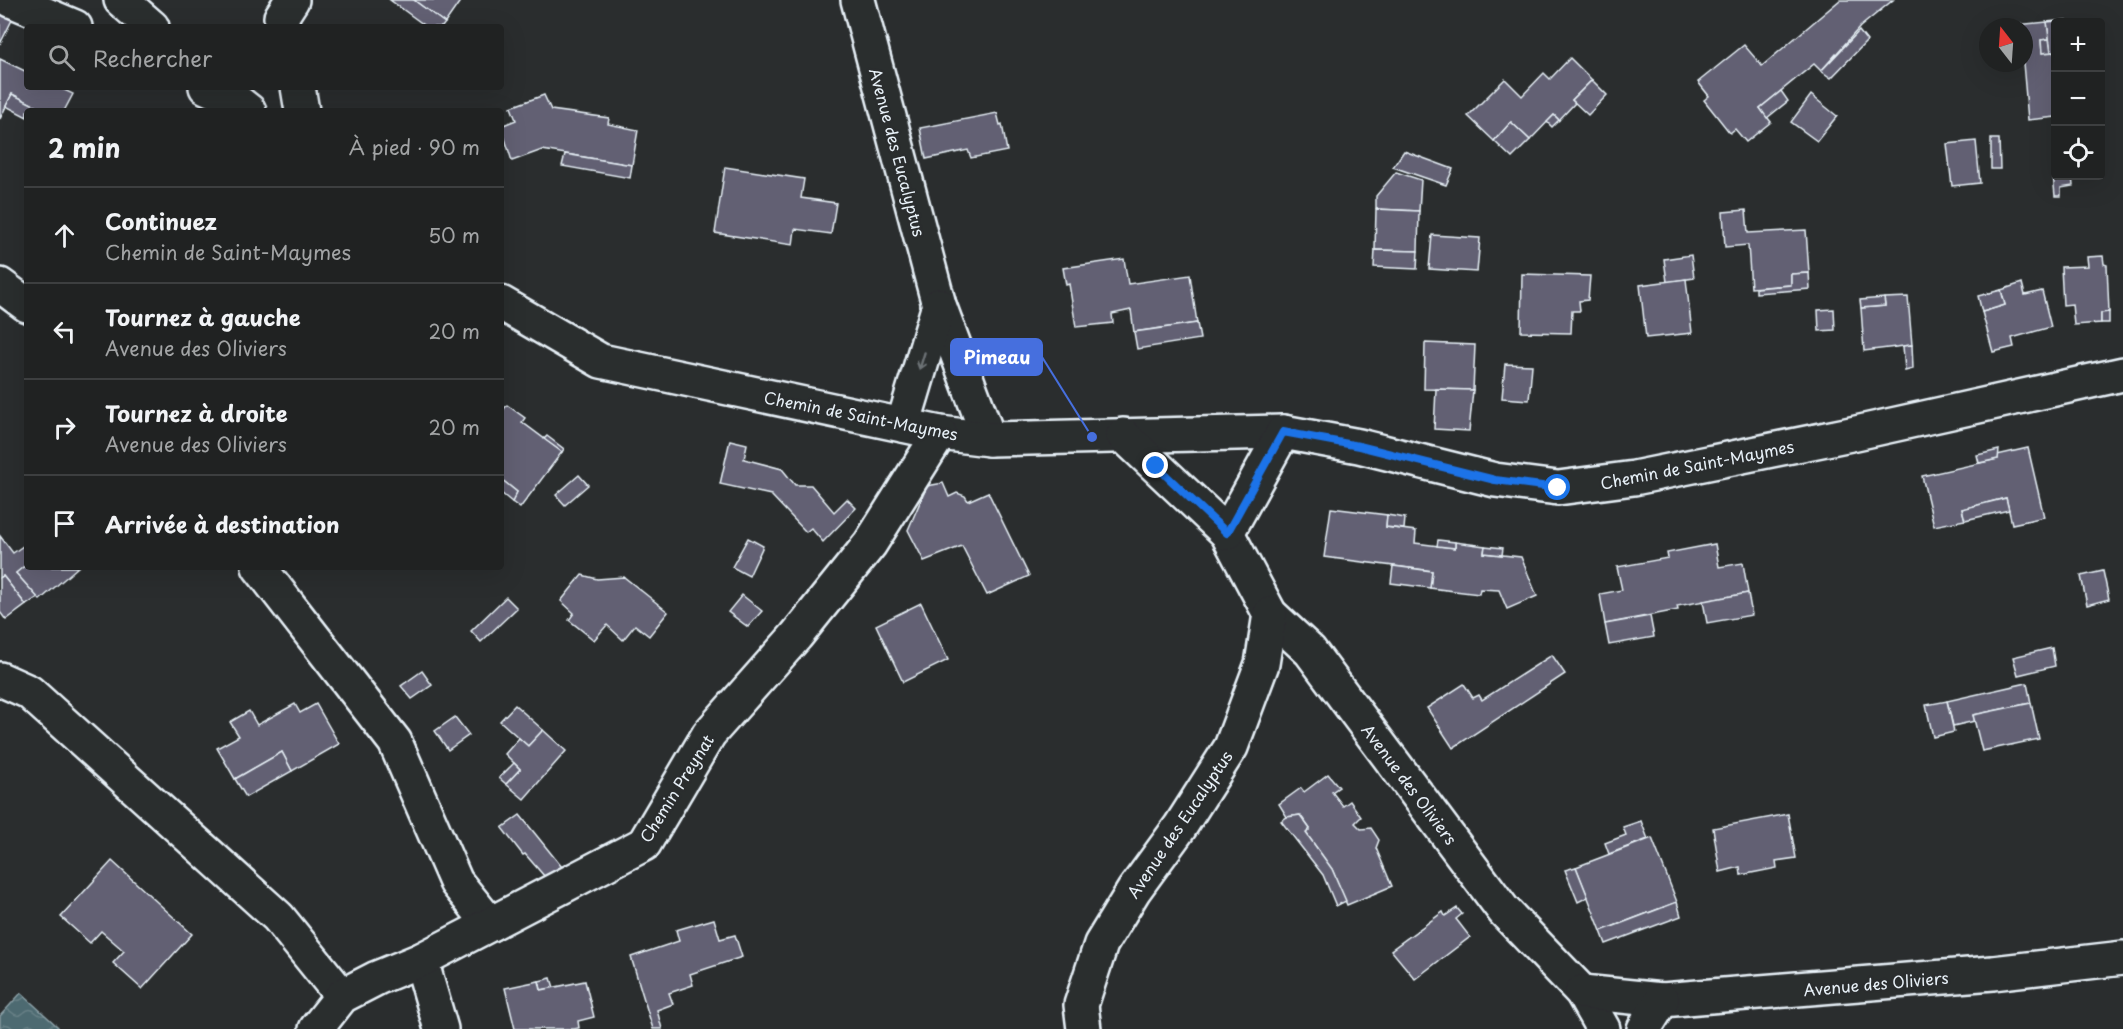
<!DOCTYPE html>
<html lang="fr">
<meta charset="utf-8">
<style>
:root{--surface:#202222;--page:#2d2f2f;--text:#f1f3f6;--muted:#a2a4a5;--line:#3d3f40}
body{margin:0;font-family:"Playpen Sans",sans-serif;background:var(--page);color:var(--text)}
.controls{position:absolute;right:18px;top:18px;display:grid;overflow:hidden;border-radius:6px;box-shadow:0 6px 24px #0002}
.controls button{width:54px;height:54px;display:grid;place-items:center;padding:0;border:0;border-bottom:2px solid var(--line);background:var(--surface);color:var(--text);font:30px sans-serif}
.compass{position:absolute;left:1979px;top:18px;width:54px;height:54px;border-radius:50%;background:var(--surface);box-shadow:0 6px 24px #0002;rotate:343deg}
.stop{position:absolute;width:18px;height:18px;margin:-14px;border:4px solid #1a73e8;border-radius:50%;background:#fff}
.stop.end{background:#1a73e8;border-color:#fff;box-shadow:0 2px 6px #0008}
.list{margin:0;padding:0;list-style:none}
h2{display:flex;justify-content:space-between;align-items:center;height:78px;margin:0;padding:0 24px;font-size:26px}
h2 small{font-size:20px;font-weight:400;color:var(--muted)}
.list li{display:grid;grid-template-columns:39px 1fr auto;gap:18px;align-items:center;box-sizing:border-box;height:96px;padding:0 24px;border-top:2px solid var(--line)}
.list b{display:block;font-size:22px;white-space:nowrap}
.list p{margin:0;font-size:20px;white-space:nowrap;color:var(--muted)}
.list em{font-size:20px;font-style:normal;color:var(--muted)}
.icon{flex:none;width:33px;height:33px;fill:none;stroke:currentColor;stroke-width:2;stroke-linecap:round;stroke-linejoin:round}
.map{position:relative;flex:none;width:2123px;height:1029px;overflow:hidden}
.search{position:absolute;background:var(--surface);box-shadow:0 6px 24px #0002;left:24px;top:24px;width:480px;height:66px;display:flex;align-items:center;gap:15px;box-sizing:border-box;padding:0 21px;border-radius:6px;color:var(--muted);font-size:22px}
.panel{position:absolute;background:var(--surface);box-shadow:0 6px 24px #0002;left:24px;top:108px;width:480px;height:462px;border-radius:6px}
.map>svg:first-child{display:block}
.water{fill:url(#water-waves);stroke:#8ba0a7;stroke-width:1.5}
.building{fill:#626173;stroke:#e8f1f8;stroke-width:1.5}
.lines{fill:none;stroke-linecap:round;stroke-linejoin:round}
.minor-casing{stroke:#e8f1f8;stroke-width:38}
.minor{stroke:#2a2d2e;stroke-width:33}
.oneway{stroke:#6c7275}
.route{stroke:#1a73e8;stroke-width:8}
.labels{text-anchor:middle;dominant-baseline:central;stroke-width:5;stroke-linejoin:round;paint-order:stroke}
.street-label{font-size:16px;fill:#e8f1f8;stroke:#2a2d2e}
.leader{fill:none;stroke:#466fde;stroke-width:2}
.callout-dot{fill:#466fde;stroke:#2a2d2e;stroke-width:2}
.callout{fill:#466fde;stroke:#466fde;stroke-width:2}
.callout-label{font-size:18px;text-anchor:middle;font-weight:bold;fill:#fff}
</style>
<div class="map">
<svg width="2123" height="1029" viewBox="0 0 2123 1029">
<defs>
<pattern id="water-waves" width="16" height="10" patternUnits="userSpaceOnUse" patternTransform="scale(1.5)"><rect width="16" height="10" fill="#4d6a71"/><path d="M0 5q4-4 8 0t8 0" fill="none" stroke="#678086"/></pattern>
</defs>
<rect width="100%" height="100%" fill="#2a2d2e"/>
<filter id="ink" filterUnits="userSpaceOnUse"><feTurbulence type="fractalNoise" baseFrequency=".0167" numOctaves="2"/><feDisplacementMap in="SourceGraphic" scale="12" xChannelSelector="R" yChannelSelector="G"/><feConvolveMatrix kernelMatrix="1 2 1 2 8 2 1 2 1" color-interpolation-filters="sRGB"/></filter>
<g filter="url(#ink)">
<polygon class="water" points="21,993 58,1027 55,1029 0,1029 0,1016"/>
<g class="building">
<polygon points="390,0 414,0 445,23 442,27 427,27"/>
<polygon points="414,0 461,0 445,23"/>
<polygon points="1840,0 1893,0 1860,27 1821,71 1814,64 1760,108 1771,122 1746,142 1735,129 1730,133 1704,100 1709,96 1698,82 1744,45 1762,66"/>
<polygon points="0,14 12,20 0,44"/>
<polygon points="2066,20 2066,22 2056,22 2056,52 2051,52 2047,22"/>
<polygon points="2047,22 2049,39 2041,40 2042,53 2056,52 2056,117 2028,120 2023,63 2024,27 2006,26"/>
<polygon points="1859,31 1867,41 1831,78 1821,71"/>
<polygon points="2049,39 2051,52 2042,53 2041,40"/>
<polygon points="1570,58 1592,80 1572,100 1575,103 1559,120 1554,115 1530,140 1511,122 1494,141 1468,116 1505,79 1522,96 1544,73 1550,79"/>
<polygon points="0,59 27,72 27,87 58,87 73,94 64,111 33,111 36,106 12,94 0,119"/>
<polygon points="1592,80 1607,95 1588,115 1572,100"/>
<polygon points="1781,91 1788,101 1767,118 1760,108"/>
<polygon points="12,94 36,106 33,111 27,111 27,117 6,106"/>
<polygon points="544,95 551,110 609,118 608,124 638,130 632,165 542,150 512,161 501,126 516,120 511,107"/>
<polygon points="1811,95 1837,116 1817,141 1791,122"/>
<polygon points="997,113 1000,125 1002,124 1007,151 971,158 968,150 926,159 920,128"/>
<polygon points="1554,115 1559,120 1552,127 1547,122"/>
<polygon points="1511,122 1530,140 1512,158 1494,141"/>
<polygon points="1991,139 1999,139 2000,169 1991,169"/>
<polygon points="1976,141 1980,183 1952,186 1947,144"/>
<polygon points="1404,151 1453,169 1446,185 1393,167"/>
<polygon points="565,154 632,165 630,178 562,166"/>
<polygon points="725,167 804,179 801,198 836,203 831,234 795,229 793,245 715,233"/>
<polygon points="1396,172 1421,180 1419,211 1376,209 1376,196"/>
<polygon points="2053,174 2072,176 2073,186 2061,188 2061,196 2055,196"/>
<polygon points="1376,209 1419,211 1418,251 1375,250"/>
<polygon points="1746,210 1748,233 1806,230 1809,273 1791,274 1791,285 1751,288 1748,245 1725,247 1723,212"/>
<polygon points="1432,235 1480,238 1477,272 1429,269"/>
<polygon points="1375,250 1418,251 1417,269 1374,267"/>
<polygon points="1691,255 1694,278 1667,282 1664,259"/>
<polygon points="2103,256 2104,264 2107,265 2109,312 2101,313 2101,323 2074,325 2072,304 2063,305 2061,267 2088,266 2087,257"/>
<polygon points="1124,259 1128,284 1190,275 1197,323 1134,332 1131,310 1112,314 1113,323 1076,327 1069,284 1066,285 1063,268"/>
<polygon points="1809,273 1810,289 1756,293 1756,288 1791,285 1791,274"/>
<polygon points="1522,274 1590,276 1588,300 1579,301 1580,311 1572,311 1571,333 1521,332"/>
<polygon points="1686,279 1692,333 1646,338 1640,285"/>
<polygon points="2022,283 2025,295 2042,291 2051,327 2012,338 2014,347 1993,352 1982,312 2005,305 2001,290"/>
<polygon points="2001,290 2005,305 1982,312 1978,296"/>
<polygon points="1908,297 1912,345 1864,351 1861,308 1885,306 1884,298"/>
<polygon points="1884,298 1885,306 1861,308 1860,300"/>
<polygon points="1834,309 1835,330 1819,331 1818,310"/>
<polygon points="2109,312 2109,323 2101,323 2101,313"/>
<polygon points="1197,323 1200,339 1137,349 1134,332"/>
<polygon points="1425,343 1475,345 1473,390 1424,389"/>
<polygon points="1912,345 1913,369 1905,371 1903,346"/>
<polygon points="1505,364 1532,365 1529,400 1502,398"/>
<polygon points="1436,389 1473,390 1469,431 1434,429"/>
<polygon points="507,405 525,418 522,422 562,452 520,508 512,502 517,492 501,479 501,413"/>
<polygon points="547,436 564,449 562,452 544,439"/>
<polygon points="730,440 747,444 744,459 782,469 795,485 811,485 834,512 847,499 856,508 823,542 811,528 806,532 771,495 720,484"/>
<polygon points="2028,448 2044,517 2012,524 2006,498 1962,509 1965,520 1934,526 1922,476 1998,459 1997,455"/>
<polygon points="1999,450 1998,459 1979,463 1977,455"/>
<polygon points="579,475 588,485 565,505 556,495"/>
<polygon points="501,479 517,492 512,502 501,493"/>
<polygon points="943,483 949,497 957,493 965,496 968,501 988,492 1029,576 987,595 962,546 924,561 908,530 927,486"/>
<polygon points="2006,498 2009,510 1965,520 1962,509"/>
<polygon points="1331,508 1387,515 1386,527 1416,531 1415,543 1455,548 1455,542 1485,546 1484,553 1521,557 1537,596 1507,609 1499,590 1480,589 1479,594 1430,588 1432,571 1324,557"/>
<polygon points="1387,515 1405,518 1404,529 1386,527"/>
<polygon points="0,536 13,553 23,546 27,551 27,564 16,573 38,597 26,605 3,576 0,578"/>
<polygon points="748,538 763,546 749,576 732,567"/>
<polygon points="1438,540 1455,542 1455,548 1437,546"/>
<polygon points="1715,544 1719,567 1743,563 1748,593 1677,606 1678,610 1605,624 1600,594 1622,590 1617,567 1668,558 1667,553"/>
<polygon points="1485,546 1503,548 1502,555 1484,553"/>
<polygon points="27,564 27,567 78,567 40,600 16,573"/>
<polygon points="1393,566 1432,571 1430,588 1391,583"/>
<polygon points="2103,571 2109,599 2087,605 2081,576"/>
<polygon points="582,575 597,579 624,577 668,612 649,636 635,625 623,640 607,625 594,640 569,620 574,613 561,601"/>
<polygon points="3,576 26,605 6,620 0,612 0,578"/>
<polygon points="1748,593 1752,615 1707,623 1703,601"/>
<polygon points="742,595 762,611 748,627 728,612"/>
<polygon points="506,597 517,608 481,642 471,631"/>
<polygon points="921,603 948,660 903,682 876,625"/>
<polygon points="1650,616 1654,637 1609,645 1605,624"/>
<polygon points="2052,648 2055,666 2018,675 2013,657"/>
<polygon points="1552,655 1565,674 1453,748 1427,708 1464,684 1473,698 1479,695 1482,700"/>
<polygon points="422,671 432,685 412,699 401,686"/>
<polygon points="2027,683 2031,703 1973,715 1975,721 1953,726 1947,701"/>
<polygon points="1947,701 1954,732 1933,737 1926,705"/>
<polygon points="2031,703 2039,739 1982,751 1973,715"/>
<polygon points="295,704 300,713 316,704 339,744 292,771 282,752 235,779 217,748 239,736 230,722 249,711 257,725"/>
<polygon points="515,705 543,730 528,746 500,721"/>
<polygon points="455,717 469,735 448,750 435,731"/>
<polygon points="543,730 566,751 524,799 506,784 520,769 505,754 519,738 528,746"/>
<polygon points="282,752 292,771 246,797 235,779"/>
<polygon points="514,763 520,769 506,784 499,778"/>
<polygon points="1328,774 1339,787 1332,792 1343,806 1350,801 1361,817 1355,823 1361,829 1371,828 1379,840 1376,848 1392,886 1347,905 1332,869 1306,833 1310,829 1300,815 1287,817 1279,804 1301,788 1304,792"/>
<polygon points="1788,814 1796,858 1776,861 1777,868 1741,875 1740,867 1720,872 1713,828"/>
<polygon points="520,815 570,877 552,885 525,854 523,855 502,828"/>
<polygon points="1300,815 1310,829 1306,833 1332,869 1346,901 1336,906 1323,875 1281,821 1287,817"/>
<polygon points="1641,821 1648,839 1609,854 1605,843 1626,835 1623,827"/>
<polygon points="1652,838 1677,902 1601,931 1576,867"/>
<polygon points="112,861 192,934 142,989 113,963 124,951 101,931 90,943 61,917"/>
<polygon points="1576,867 1588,897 1578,902 1565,870"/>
<polygon points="1677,902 1681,916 1606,944 1601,931"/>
<polygon points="1457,908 1462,914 1456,919 1470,937 1415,979 1391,950 1443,912 1445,916"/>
<polygon points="714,919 720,939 735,935 742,957 690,974 693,985 669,993 673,1004 657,1010 662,1029 653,1029 631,957 679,941 676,930"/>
<polygon points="551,978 554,988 541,990 539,981"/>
<polygon points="539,981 541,990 585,981 594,1017 578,1021 579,1028 574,1029 515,1029 505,988"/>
</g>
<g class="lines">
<defs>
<g id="minor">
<polyline points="11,0 75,27"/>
<polyline points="121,0 152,27"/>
<polyline points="858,0 939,305 989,439"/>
<polyline points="283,27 281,17 292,0"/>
<polyline points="206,87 235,100 249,111"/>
<polyline points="298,87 302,111"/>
<polyline points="0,285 27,305"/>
<polyline points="501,303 601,361 940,433 989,439 1283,432 1359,446 1495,480 1558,488 1634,478 1856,433 2123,374"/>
<polyline points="903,425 939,305"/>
<polyline points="1123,435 1227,533 1270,614 1310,651 1504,911 1582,992 1603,1029"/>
<polyline points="1227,533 1283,432"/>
<polyline points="259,567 395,742 456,882 490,924"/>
<polyline points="0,679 29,692 278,917 342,996"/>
<polyline points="421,960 441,1029"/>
<polyline points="1582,992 1662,1000 1993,973 2123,958"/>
<polyline points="316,1029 342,996 377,978 421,960 644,844 709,734 796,636 870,544 940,433"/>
<polyline points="1084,1029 1081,1005 1101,944 1134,890 1180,827 1231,747 1262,664 1270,614"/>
<polyline points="1644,1029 1662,1000"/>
</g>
</defs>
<use href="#minor" class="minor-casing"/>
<use href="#minor" class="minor"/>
</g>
<defs><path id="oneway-shaft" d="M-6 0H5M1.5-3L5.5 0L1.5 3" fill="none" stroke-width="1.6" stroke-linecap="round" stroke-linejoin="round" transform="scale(1.5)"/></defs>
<use class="oneway" href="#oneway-shaft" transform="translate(922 361) rotate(107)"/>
</g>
<g class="lines" filter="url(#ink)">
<polyline class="route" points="1156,466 1227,533 1283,432 1359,446 1495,480 1558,488"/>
</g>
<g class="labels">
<g class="street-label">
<text transform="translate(898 152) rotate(75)">Avenue des Eucalyptus</text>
<text transform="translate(861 415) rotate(11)">Chemin de Saint-Maymes</text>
<text transform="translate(1697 464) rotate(-11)">Chemin de Saint-Maymes</text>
<text transform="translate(1410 784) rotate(53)">Avenue des Oliviers</text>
<text transform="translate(676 788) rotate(-58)">Chemin Preynat</text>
<text transform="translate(1179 824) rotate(-56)">Avenue des Eucalyptus</text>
<text transform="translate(1876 983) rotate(-5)">Avenue des Oliviers</text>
</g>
</g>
<path class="leader" d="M1092 437L1042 357"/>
<circle class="callout-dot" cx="1092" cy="437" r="6"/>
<rect class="callout" x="951" y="339" width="91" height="36" rx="6"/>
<g class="callout-label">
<text x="997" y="364">Pimeau</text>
</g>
</svg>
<div class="controls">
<button>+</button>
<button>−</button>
<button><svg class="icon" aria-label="locate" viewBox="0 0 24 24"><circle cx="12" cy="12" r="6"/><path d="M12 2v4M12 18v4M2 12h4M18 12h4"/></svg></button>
</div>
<svg class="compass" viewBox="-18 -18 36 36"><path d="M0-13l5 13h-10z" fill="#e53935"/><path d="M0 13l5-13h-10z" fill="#a2a4a5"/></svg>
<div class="stop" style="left:1558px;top:488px"></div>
<div class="stop end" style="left:1156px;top:466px"></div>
<div class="search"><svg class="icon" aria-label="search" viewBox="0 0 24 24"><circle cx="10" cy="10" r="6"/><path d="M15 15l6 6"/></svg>Rechercher</div>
<section class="panel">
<h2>2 min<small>À pied · 90 m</small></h2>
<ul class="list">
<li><svg class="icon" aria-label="ahead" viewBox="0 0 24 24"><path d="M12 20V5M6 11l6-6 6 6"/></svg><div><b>Continuez</b><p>Chemin de Saint-Maymes</p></div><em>50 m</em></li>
<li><svg class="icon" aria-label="left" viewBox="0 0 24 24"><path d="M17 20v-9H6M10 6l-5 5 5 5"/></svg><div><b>Tournez à gauche</b><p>Avenue des Oliviers</p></div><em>20 m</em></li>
<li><svg class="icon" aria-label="right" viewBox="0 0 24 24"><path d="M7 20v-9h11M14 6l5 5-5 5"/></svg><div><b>Tournez à droite</b><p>Avenue des Oliviers</p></div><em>20 m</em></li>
<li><svg class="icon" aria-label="arrive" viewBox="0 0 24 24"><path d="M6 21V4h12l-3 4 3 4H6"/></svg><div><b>Arrivée à destination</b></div></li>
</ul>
</section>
</div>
